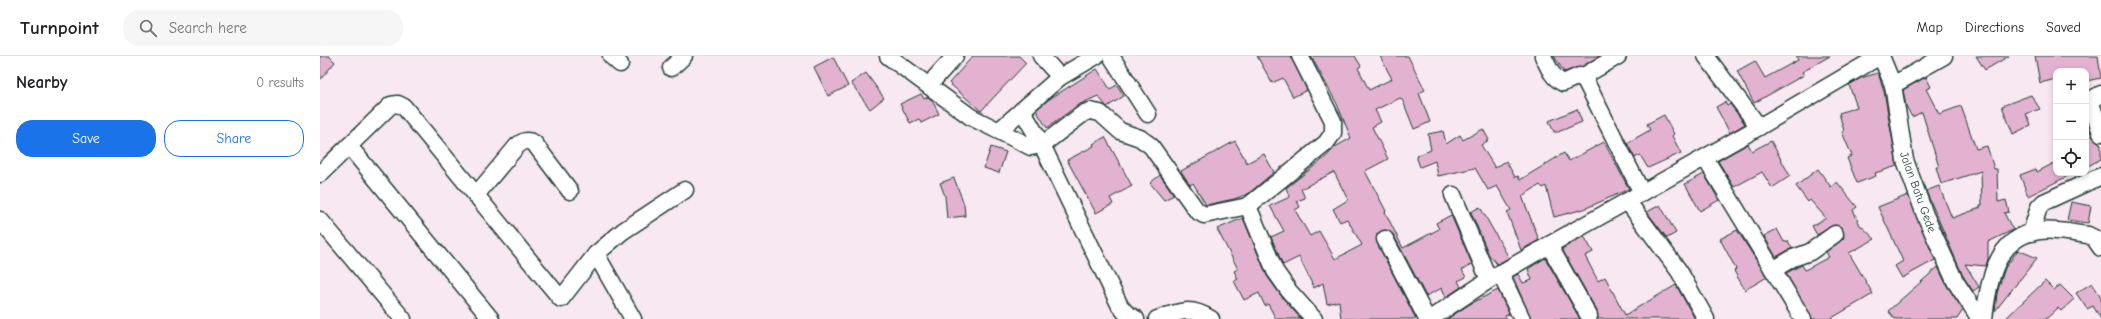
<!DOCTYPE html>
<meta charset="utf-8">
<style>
:root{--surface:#fff;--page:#f6f6f6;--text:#202124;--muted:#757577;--line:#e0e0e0;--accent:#1a73e8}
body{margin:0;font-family:"Comic Neue",sans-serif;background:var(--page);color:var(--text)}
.controls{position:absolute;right:12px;top:12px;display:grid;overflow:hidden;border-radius:8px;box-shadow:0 2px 6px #0003}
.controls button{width:36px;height:36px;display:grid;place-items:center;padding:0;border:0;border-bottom:1px solid var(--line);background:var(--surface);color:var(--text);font:20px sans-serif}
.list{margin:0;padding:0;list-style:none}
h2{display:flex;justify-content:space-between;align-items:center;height:52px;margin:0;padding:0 16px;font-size:17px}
h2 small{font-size:13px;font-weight:400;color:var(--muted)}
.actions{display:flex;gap:8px;padding:12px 16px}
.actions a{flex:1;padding:9px 0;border:1px solid var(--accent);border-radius:16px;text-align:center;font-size:14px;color:var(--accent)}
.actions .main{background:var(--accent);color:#fff}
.icon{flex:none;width:22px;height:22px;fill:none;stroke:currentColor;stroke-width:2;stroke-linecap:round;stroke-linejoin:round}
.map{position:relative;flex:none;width:1781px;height:263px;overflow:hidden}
header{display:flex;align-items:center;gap:24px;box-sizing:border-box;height:56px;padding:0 20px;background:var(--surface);border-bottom:1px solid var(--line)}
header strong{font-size:19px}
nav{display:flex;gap:22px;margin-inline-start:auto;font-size:14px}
.search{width:280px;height:36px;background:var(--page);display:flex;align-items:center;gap:10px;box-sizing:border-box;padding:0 14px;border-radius:16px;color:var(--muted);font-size:15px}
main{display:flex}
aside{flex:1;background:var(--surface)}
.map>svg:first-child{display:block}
.building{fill:#e3b2d1;stroke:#1f3d34;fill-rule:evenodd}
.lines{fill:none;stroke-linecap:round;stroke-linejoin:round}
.minor-casing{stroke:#1f3d34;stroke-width:19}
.minor{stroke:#fff;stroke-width:16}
.labels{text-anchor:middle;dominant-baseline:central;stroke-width:3;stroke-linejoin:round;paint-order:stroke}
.street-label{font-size:12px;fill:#1f3d34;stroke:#fff}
</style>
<header>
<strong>Turnpoint</strong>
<div class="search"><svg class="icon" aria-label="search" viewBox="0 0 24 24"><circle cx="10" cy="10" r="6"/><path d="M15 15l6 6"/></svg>Search here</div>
<nav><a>Map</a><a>Directions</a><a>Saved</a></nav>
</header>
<main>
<aside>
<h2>Nearby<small>0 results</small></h2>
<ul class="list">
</ul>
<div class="actions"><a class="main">Save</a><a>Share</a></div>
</aside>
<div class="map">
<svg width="1781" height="263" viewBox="0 0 1781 263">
<rect width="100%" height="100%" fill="#f7e8f1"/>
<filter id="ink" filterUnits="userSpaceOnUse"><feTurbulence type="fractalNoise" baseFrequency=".025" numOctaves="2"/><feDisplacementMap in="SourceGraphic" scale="8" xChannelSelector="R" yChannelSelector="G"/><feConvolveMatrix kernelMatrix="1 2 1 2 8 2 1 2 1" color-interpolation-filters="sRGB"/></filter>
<g filter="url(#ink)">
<g class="building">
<polygon points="0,0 9,0 15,6 0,24"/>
<polygon points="653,0 699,0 706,7 661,55 629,27"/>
<polygon points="937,0 971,0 987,34 973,41 963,22 952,27"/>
<path d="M991 0H1035L1041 10 1038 12 1049 34 1072 23 1060 0H1088L1105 34 1099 37 1110 66 1094 73 1083 45 1080 42 1055 54 1061 66 1052 71 1068 103 1045 115 1066 155 1065 156 1083 192 1119 173 1116 167 1131 159 1152 208 1142 214 1146 221 1138 225 1141 231 1126 241 1122 232 1106 240 1073 178 1066 174 1057 178V187L1096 263H1021L1019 245 1007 248 1003 227 994 232 979 201 963 209 951 181 964 175 950 150 970 141 966 132 1006 101 1015 91 1031 82 1017 48ZM1014 116 1028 144 1013 153 1020 166 1027 163 1042 189 1015 203 999 175 990 180 975 154 980 151 977 145 985 142 981 133Z"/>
<polygon points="1234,0 1279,0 1261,11 1244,16"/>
<polygon points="1476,0 1510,0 1482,16 1484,19 1434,47 1417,15 1435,5 1445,22 1478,4"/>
<polygon points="1656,0 1689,0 1665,14"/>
<polygon points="1715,0 1778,0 1781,22 1766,25 1766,15 1736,15 1736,23 1720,27"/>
<polygon points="513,1 528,30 508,40 494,11"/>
<polygon points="777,13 790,33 797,29 804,40 787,51 778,40 758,49 727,72 716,54 728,44"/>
<polygon points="546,17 564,42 550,53 531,27"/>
<polygon points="1558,17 1564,35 1577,110 1555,117 1556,120 1537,127 1527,102 1532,100 1522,76 1524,75 1519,57 1537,51 1529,29 1541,22"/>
<polygon points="1606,21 1611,31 1606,33 1619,58 1641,50 1656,93 1667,90 1674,113 1677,113 1678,146 1686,144 1689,156 1684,157 1693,174 1668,186 1668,203 1666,210 1645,208 1659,231 1653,235 1643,220 1606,135 1619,130 1632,162 1660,152 1660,150 1662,149 1661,115 1621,128 1616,111 1619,111 1602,56 1592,61 1586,50 1583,34"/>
<polygon points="601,38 604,43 608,41 612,44 619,58 601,67 599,63 590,67 580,48"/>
<polygon points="1711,39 1720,53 1706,58 1711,69 1693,78 1682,50"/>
<polygon points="1405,46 1407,50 1410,48 1425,68 1410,77 1396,51"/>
<polygon points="1257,53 1262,66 1238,76 1234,76 1229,65"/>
<polygon points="1344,59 1354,78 1352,80 1361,97 1328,112 1320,99 1315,102 1307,87 1330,74 1327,68"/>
<polygon points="1766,62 1772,80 1781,89 1781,103 1766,111"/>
<polygon points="1163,73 1169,84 1161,89 1175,112 1186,105 1195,121 1198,120 1200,124 1244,97 1249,105 1284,86 1309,133 1264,153 1234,161 1226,130 1223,132 1220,129 1202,140 1219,184 1201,194 1187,156 1191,154 1177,130 1168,134 1155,112 1118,120 1115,105 1100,111 1096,100 1111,94 1108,78 1123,75 1126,88 1140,79 1143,84"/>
<polygon points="785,81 812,130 790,142 793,148 776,157 747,104 774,90 773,88"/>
<polygon points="915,85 927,107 944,98 954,116 928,138 914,143 886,149 873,127 870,129 861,115"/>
<polygon points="1451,85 1470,120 1452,132 1442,116 1414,131 1398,105 1428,88 1432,95"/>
<polygon points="671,91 686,96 679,117 664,112"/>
<polygon points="1736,106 1736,117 1754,117 1708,140 1700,119 1716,113 1717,116"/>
<polygon points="1498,113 1511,131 1517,126 1537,151 1533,154 1540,169 1555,183 1529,197 1553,238 1510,263 1492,263 1466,217 1482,209 1485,214 1509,201 1506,196 1524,182 1522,172 1514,169 1497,179 1492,170 1506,162 1490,144 1488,146 1476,130"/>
<polygon points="1384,118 1399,144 1380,155 1365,128"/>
<polygon points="840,119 854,139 844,144 830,127"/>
<polygon points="634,122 644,148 645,160 627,162 625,140 620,127"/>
<polygon points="1588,139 1615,204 1582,222 1575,210 1583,205 1558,151"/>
<polygon points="1751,146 1771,150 1768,167 1747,164"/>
<polygon points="1340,149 1356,177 1347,182 1327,156"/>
<polygon points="1160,151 1189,202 1177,208 1169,199 1151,156"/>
<polygon points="923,162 947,220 962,241 981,263 956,263 948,248 945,250 939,237 924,244 914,225 918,223 914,215 918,213 897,173"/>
<polygon points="1457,173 1464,186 1468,185 1472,192 1456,201 1444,180"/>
<polygon points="1417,174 1447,221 1425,234 1414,215 1416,213 1400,183"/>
<polygon points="1264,180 1273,196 1265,200 1278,225 1285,221 1305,259 1356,229 1375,263 1278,263 1277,255 1242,193"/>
<polygon points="1698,194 1717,202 1675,255 1677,237 1685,212"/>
<polygon points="1225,202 1260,263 1211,263 1193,221 1198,218 1203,227 1212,224 1208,213"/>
<polygon points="1618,211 1627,230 1643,254 1637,263 1575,263 1568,255"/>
<polygon points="1725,225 1734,234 1740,229 1754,243 1741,255 1738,252 1726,263 1685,263"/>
<polygon points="1772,227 1781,241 1781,263 1773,250 1767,253 1756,237"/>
<polygon points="1178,234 1189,258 1185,260 1187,263 1127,263 1150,248"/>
</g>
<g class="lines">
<defs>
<g id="minor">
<polyline points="291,0 300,8"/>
<polyline points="568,0 651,61 711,91 722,89 764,57 770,55 780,57 800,75 820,82 831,90 877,155 884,159 928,150 1006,87 1013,77 1013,65 980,0"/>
<polyline points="721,0 740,21"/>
<polyline points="791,0 828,58"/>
<path d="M1223 0C1228 10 1232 22 1243 27L1259 20 1265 24 1322 137"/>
<polyline points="1386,0 1439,71"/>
<polyline points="1561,0 1573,29 1585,104 1605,159 1635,225 1660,263"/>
<polyline points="351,12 364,0"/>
<polyline points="1262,21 1298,0"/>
<polyline points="615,22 635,0"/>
<polyline points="1573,29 1624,0"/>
<polyline points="1781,38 1772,43 1772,50 1781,77"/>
<polyline points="702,54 722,89 800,250 806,257 816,263"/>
<polyline points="683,71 740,21 776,0"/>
<polyline points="29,90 171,263"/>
<polyline points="1385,102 1483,263"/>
<polyline points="0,118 71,49 78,48 84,51 241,243 276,198 303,175 365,134"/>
<path d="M156 139 197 90C203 85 207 83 214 87L250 135"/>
<polyline points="1133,139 1169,224"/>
<polyline points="1308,146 1359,215 1386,263"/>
<polyline points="928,150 955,215 969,235 994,263"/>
<polyline points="0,164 83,263"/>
<polyline points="1711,177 1719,151 1724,146 1781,120"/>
<polyline points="1065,183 1107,263"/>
<polyline points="1229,189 1269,260"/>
<polyline points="276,198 313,263"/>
<polyline points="1453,214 1473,202 1490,196 1515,178"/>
<polyline points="1180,217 1202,263"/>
<path d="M837 263C859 256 869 249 891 263"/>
<polyline points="1110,263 1169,224 1229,189 1432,75 1560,0"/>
<path d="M1664 263C1668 227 1675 181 1719 175 1735 173 1752 177 1768 179L1774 182 1781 192"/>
</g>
</defs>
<use href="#minor" class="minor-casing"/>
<use href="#minor" class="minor"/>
</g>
</g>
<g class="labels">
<g class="street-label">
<text transform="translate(1598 136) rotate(70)">Jalan Batu Gede</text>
</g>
</g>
</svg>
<div class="controls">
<button>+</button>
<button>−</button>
<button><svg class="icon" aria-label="locate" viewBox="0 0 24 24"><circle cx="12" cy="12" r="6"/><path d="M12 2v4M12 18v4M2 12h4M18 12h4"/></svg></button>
</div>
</div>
</main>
